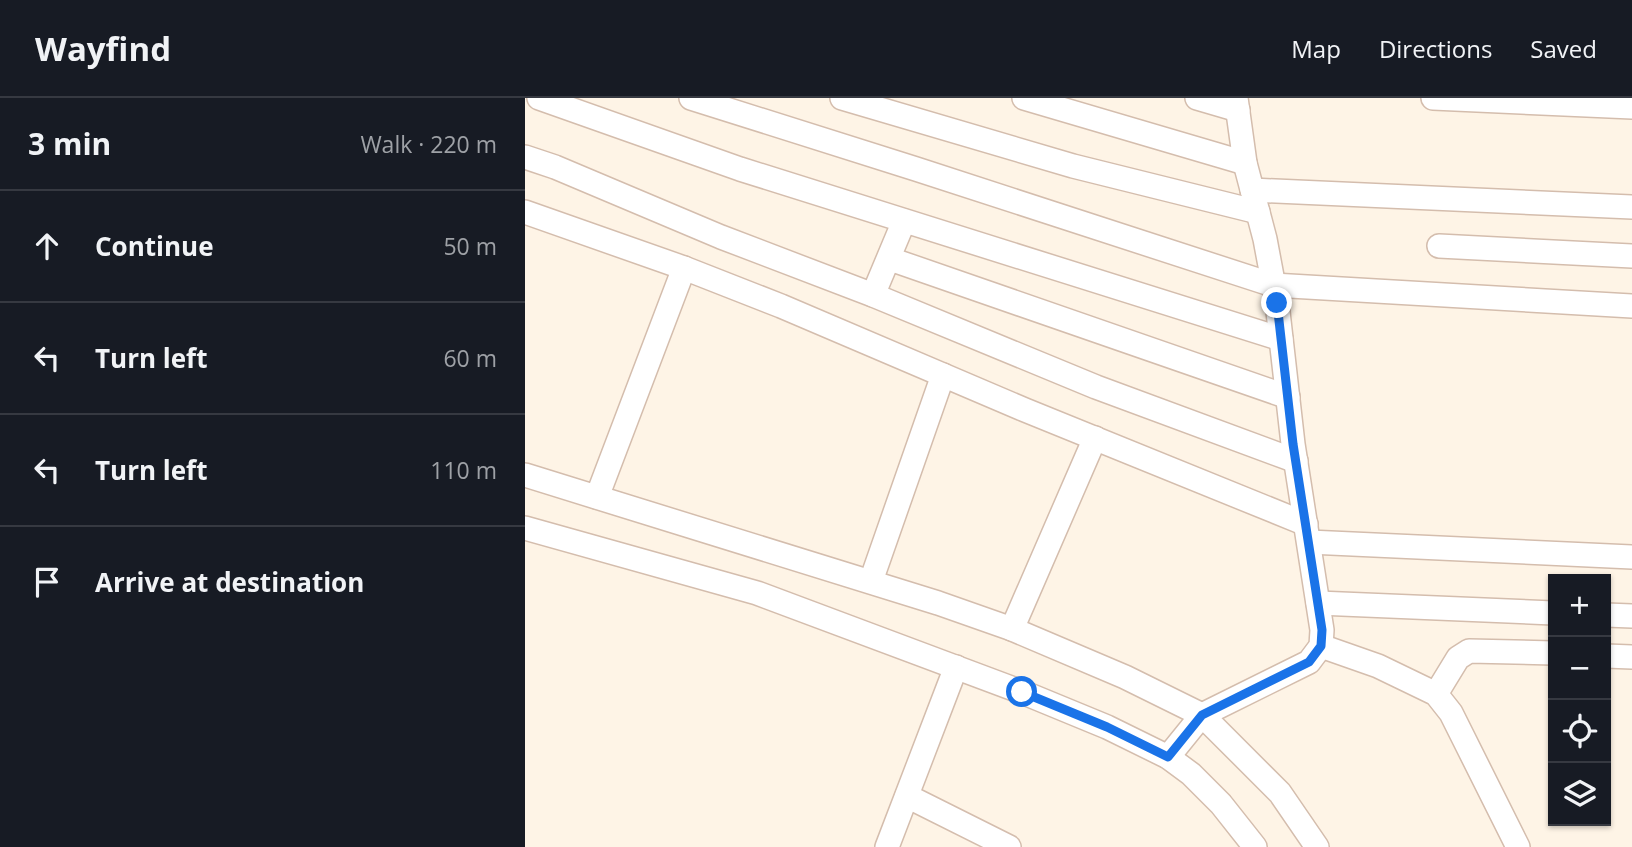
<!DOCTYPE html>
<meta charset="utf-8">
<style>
:root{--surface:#171b24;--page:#20242c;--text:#f1f3f6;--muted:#9ea1a6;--line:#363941}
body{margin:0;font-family:"Open Sans",sans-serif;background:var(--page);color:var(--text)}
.controls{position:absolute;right:21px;bottom:21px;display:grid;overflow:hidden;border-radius:0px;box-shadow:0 2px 5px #0004}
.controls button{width:63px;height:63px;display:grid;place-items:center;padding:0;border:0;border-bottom:2px solid var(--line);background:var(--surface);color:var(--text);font:35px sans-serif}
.stop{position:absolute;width:21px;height:21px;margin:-16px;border:5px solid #1a73e8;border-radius:50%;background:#fff}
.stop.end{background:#1a73e8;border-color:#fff;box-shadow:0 2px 7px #0008}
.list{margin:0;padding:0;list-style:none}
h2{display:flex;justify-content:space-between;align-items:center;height:91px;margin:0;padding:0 28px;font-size:30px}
h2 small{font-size:23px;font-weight:400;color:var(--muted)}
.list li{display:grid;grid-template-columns:46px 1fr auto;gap:21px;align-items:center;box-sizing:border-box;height:112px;padding:0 28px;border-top:2px solid var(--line)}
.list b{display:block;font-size:26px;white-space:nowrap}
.list em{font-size:23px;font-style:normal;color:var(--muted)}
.icon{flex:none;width:38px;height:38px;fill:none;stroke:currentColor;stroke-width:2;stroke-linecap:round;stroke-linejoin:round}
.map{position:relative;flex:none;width:1107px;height:749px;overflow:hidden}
header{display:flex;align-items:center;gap:42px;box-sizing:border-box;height:98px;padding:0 35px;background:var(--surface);border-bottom:2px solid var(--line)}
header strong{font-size:33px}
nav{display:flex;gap:38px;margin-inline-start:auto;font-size:24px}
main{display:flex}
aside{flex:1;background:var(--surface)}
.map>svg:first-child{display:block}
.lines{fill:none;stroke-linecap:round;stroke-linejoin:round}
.street-casing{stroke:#d4bdad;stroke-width:26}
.street{stroke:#fff;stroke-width:23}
.route{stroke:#1a73e8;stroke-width:9}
</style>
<header>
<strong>Wayfind</strong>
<nav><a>Map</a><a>Directions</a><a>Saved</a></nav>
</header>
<main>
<aside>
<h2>3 min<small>Walk · 220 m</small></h2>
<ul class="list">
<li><svg class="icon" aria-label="ahead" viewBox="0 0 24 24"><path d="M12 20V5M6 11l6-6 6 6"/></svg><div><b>Continue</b></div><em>50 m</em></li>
<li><svg class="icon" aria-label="left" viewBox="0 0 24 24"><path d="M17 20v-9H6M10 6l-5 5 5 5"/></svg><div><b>Turn left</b></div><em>60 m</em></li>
<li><svg class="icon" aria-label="left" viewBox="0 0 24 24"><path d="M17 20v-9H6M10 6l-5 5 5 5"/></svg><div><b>Turn left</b></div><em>110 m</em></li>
<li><svg class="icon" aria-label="arrive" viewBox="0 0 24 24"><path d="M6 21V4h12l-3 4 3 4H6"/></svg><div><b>Arrive at destination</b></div></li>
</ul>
</aside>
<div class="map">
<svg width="1107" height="749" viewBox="0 0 1107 749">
<rect width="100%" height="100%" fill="#fef4e6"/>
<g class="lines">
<defs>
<g id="street">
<polyline points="14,0 215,71 756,241"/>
<polyline points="166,0 391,71 748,187 1107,208"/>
<polyline points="317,0 548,68 733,114"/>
<polyline points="499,0 720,65"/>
<polyline points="672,0 713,12"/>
<polyline points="908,0 1107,9"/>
<polyline points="0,59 30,69 196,139 348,197 571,289 771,363"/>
<polyline points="727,92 1107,109"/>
<polyline points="0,114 159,170 256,208 500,312 781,426"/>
<polyline points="914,148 1107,158"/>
<polyline points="365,161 763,299"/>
<polyline points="348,197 379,123"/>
<polyline points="0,377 413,505 487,531 600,579 677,617 755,695 792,749"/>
<polyline points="72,399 159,170"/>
<polyline points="0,430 232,495 497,594 582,629 643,659 666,676 696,706 730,749"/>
<polyline points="784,444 1107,459"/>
<polyline points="346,483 418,277"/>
<polyline points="793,505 1028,515"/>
<polyline points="1081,517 1107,518"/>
<polyline points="487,531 570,340"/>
<polyline points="796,548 853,568 911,596 926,615 993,749"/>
<polyline points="1081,558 1107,559"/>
<polyline points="911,596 933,560 944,553 1028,555"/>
<polyline points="643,659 677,617 784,564 796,548 797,532 768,346 752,205 740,141 720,65 711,0"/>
<polyline points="382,698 484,749"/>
<polyline points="362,749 431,569"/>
</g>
</defs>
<use href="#street" class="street-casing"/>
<use href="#street" class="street"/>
</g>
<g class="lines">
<polyline class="route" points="497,594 582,629 643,659 677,617 784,564 796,548 797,532 768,346 752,205"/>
</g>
</svg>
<div class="controls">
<button>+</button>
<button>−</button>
<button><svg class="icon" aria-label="locate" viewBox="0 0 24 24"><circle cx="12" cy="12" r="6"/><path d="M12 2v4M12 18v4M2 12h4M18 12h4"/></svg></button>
<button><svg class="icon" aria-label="layers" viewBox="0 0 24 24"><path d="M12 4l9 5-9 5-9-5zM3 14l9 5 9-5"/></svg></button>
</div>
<div class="stop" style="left:497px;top:594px"></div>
<div class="stop end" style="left:752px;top:205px"></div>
</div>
</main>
